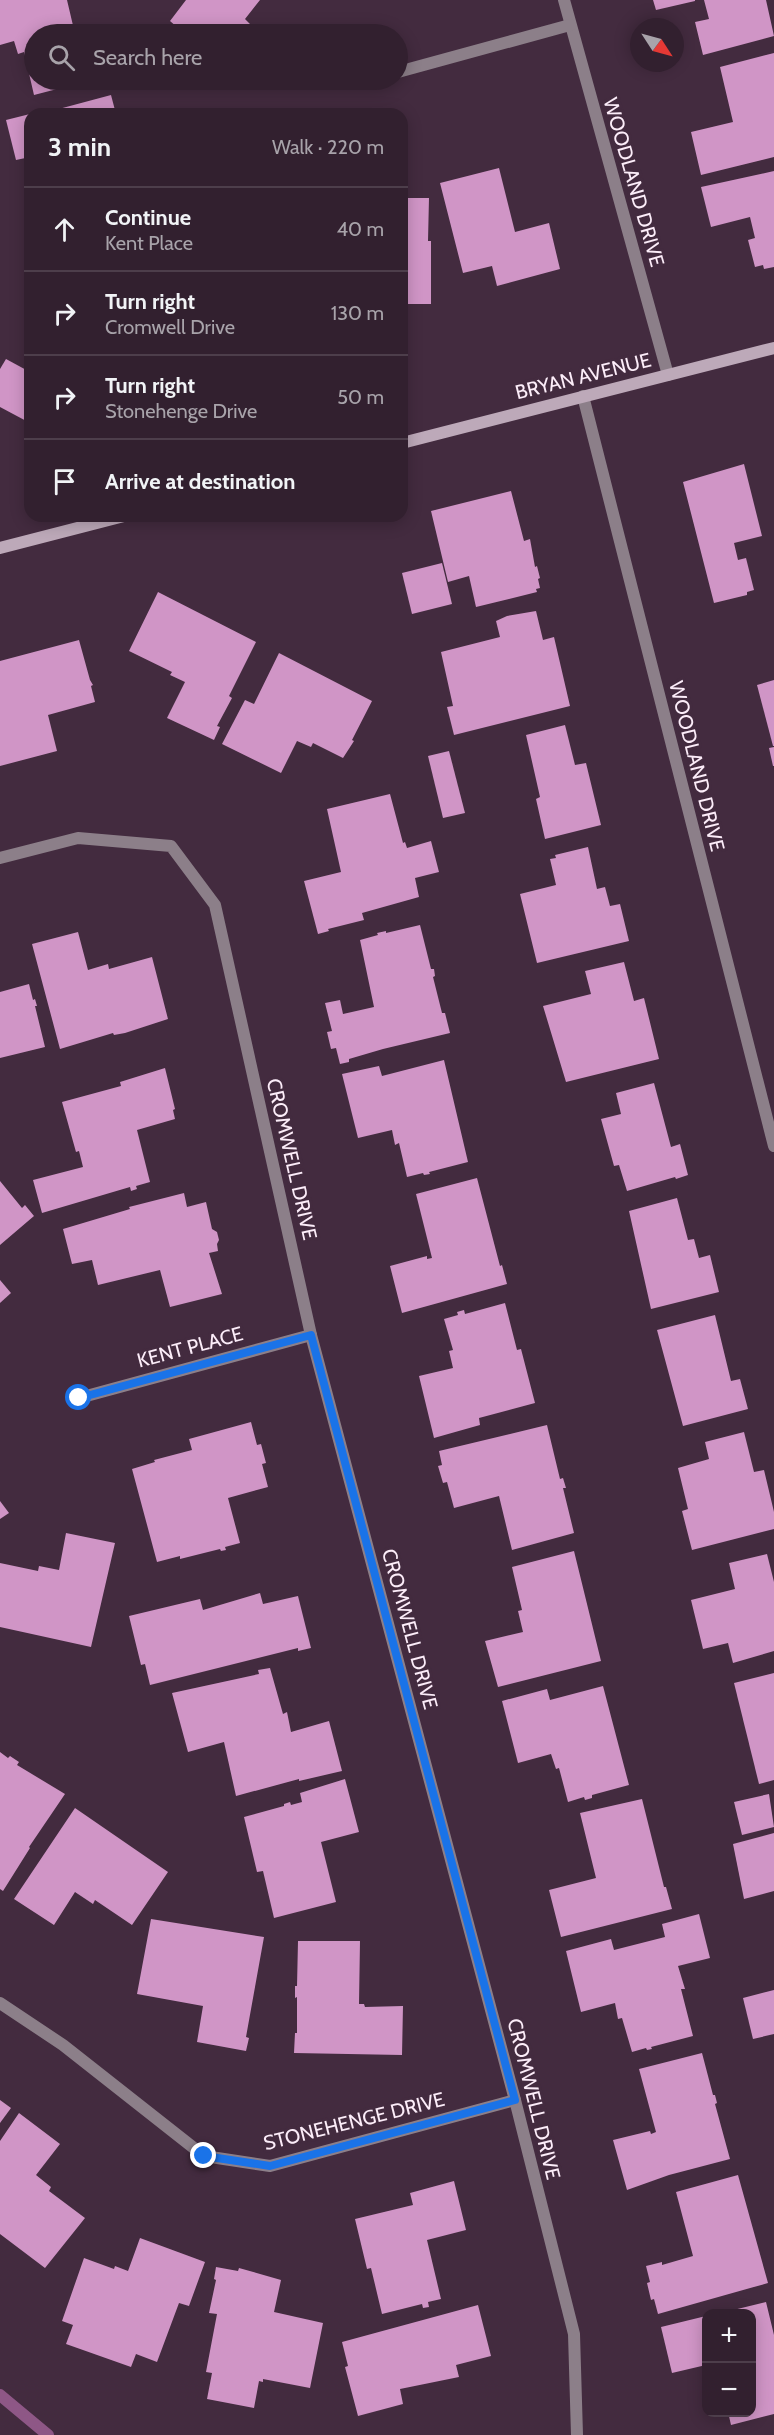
<!DOCTYPE html>
<meta charset="utf-8">
<style>
:root{--surface:#32202f;--page:#3a2837;--text:#f1f3f6;--muted:#a8a3aa;--line:#4d3e4b}
body{margin:0;font-family:Cabin,sans-serif;background:var(--page);color:var(--text)}
.controls{position:absolute;right:18px;bottom:18px;display:grid;overflow:hidden;border-radius:12px;box-shadow:0 3px 15px #0003}
.controls button{width:54px;height:54px;display:grid;place-items:center;padding:0;border:0;border-bottom:2px solid var(--line);background:var(--surface);color:var(--text);font:30px sans-serif}
.compass{position:absolute;left:630px;top:18px;width:54px;height:54px;border-radius:50%;background:var(--surface);box-shadow:0 3px 15px #0003;rotate:126deg}
.stop{position:absolute;width:18px;height:18px;margin:-14px;border:4px solid #1a73e8;border-radius:50%;background:#fff}
.stop.end{background:#1a73e8;border-color:#fff;box-shadow:0 2px 6px #0008}
.list{margin:0;padding:0;list-style:none}
h2{display:flex;justify-content:space-between;align-items:center;height:78px;margin:0;padding:0 24px;font-size:26px}
h2 small{font-size:20px;font-weight:400;color:var(--muted)}
.list li{display:grid;grid-template-columns:39px 1fr auto;gap:18px;align-items:center;box-sizing:border-box;height:84px;padding:0 24px;border-top:2px solid var(--line)}
.list b{display:block;font-size:22px;white-space:nowrap}
.list p{margin:0;font-size:20px;white-space:nowrap;color:var(--muted)}
.list em{font-size:20px;font-style:normal;color:var(--muted)}
.icon{flex:none;width:33px;height:33px;fill:none;stroke:currentColor;stroke-width:2;stroke-linecap:round;stroke-linejoin:round}
.map{position:relative;flex:none;width:774px;height:2435px;overflow:hidden}
.search{position:absolute;background:var(--surface);box-shadow:0 3px 15px #0003;left:24px;top:24px;width:384px;height:66px;display:flex;align-items:center;gap:15px;box-sizing:border-box;padding:0 21px;border-radius:33px;color:var(--muted);font-size:22px}
.panel{position:absolute;background:var(--surface);box-shadow:0 3px 15px #0003;left:24px;top:108px;width:384px;height:414px;border-radius:18px}
.map>svg:first-child{display:block}
.lines{fill:none;stroke-linecap:round;stroke-linejoin:round}
.stream{stroke:#8e5786;stroke-width:12}
.building{fill:#d095c6}
.minor{stroke:#8c7f89;stroke-width:12}
.secondary{stroke:#bda9b9;stroke-width:12}
.route{stroke:#1a73e8;stroke-width:8}
.labels{text-anchor:middle;dominant-baseline:central;stroke-width:6;stroke-linejoin:round;paint-order:stroke}
.street-label{font-size:20px;fill:#fcedf9;stroke:#432b3f}
</style>
<div class="map">
<svg width="774" height="2435" viewBox="0 0 774 2435">
<rect width="100%" height="100%" fill="#432b3f"/>
<g class="lines">
<polyline class="stream" points="0,2395 48,2435"/>
</g>
<g class="building">
<polygon points="0,0 67,0 75,34 34,34 34,80 92,80 34,95 24,52 18,54 14,41 0,45"/>
<polygon points="186,0 260,0 245,19 250,24 243,33 245,34 185,34 170,21"/>
<polygon points="653,0 695,0 695,1 656,10"/>
<polygon points="704,0 766,0 774,36 703,55 695,22 709,19"/>
<polygon points="774,53 774,157 701,175 691,132 733,122 720,67"/>
<polygon points="230,80 252,80 244,90"/>
<polygon points="111,95 116,114 33,114 54,108 55,110"/>
<polygon points="30,114 30,157 16,160 6,120"/>
<polygon points="499,168 515,232 549,223 560,269 497,286 492,266 463,273 440,183"/>
<polygon points="774,171 774,267 764,269 763,265 755,267 748,240 755,238 750,217 711,227 701,187"/>
<polygon points="402,198 429,198 428,241 431,241 431,304 402,304"/>
<polygon points="6,359 30,372 30,423 0,407 0,369"/>
<polygon points="744,464 762,536 734,543 738,560 746,558 754,590 747,592 747,595 714,603 683,482"/>
<polygon points="511,491 524,541 530,539 535,567 537,566 540,578 538,579 540,588 536,589 537,592 476,607 469,576 448,582 431,511"/>
<polygon points="442,563 452,604 412,614 402,573"/>
<polygon points="158,592 256,642 229,696 232,698 217,726 220,727 214,740 167,718 185,682 170,675 172,672 129,651"/>
<polygon points="536,611 543,640 554,637 570,706 454,735 447,707 453,706 441,652 500,637 496,621 507,616"/>
<polygon points="79,640 90,680 93,685 91,686 95,702 48,715 57,751 0,766 0,661"/>
<polygon points="279,653 372,701 352,740 354,741 343,758 313,743 311,747 297,741 281,773 222,744 245,700 254,704"/>
<polygon points="774,680 774,746 773,746 757,685"/>
<polygon points="565,725 575,765 586,763 601,825 545,839 536,799 540,797 526,735"/>
<polygon points="774,747 774,766 773,766 769,748"/>
<polygon points="449,751 465,813 443,818 428,756"/>
<polygon points="390,794 403,843 405,842 407,848 431,841 439,872 415,878 419,897 362,913 364,920 328,929 329,931 318,934 304,881 341,872 327,809"/>
<polygon points="588,847 597,889 605,887 610,906 620,904 629,941 537,963 520,894 556,885 550,859 556,858 555,855"/>
<polygon points="420,925 431,969 434,969 435,976 433,977 442,1013 445,1013 450,1033 383,1049 349,1059 349,1062 340,1064 336,1048 331,1049 327,1032 332,1031 325,1003 340,1000 343,1014 374,1007 360,940 378,935 377,933 386,931 386,933"/>
<polygon points="78,932 88,970 108,964 109,969 152,957 168,1019 125,1033 114,1035 113,1033 60,1049 32,944"/>
<polygon points="624,962 634,1001 644,998 659,1059 566,1082 543,1006 591,994 585,971"/>
<polygon points="29,984 33,1000 35,999 37,1006 35,1006 45,1047 0,1058 0,992"/>
<polygon points="444,1060 468,1162 429,1172 430,1174 424,1175 423,1173 407,1177 399,1143 395,1145 392,1130 358,1138 342,1074 379,1066 382,1076"/>
<polygon points="165,1068 175,1109 173,1110 175,1119 137,1130 150,1182 136,1186 137,1189 131,1191 130,1187 42,1213 33,1180 83,1167 79,1151 76,1152 62,1102 121,1086 120,1082"/>
<polygon points="654,1083 671,1147 680,1144 688,1175 676,1179 675,1177 627,1191 619,1165 614,1166 601,1119 621,1114 616,1093"/>
<polygon points="477,1178 500,1266 502,1265 507,1284 402,1313 390,1266 427,1256 427,1259 432,1258 416,1194"/>
<polygon points="0,1181 22,1208 25,1205 34,1216 0,1245"/>
<polygon points="184,1193 187,1207 206,1202 212,1229 217,1232 219,1240 217,1244 218,1251 209,1253 222,1294 170,1307 160,1270 98,1285 92,1260 72,1264 63,1229 130,1209 129,1207"/>
<polygon points="677,1198 688,1240 694,1239 699,1258 710,1255 719,1292 651,1309 629,1211"/>
<polygon points="0,1280 11,1293 0,1303"/>
<polygon points="505,1303 517,1350 521,1349 535,1403 479,1418 480,1425 434,1438 419,1376 453,1368 449,1351 453,1350 444,1319 458,1315 457,1312 464,1310 465,1314"/>
<polygon points="715,1315 731,1381 740,1379 748,1409 683,1426 657,1330"/>
<polygon points="251,1422 257,1445 261,1444 266,1463 262,1464 268,1487 228,1498 240,1543 225,1547 226,1550 221,1551 220,1549 180,1559 180,1556 157,1562 132,1469 155,1462 154,1460 192,1450 189,1439"/>
<polygon points="547,1425 560,1479 563,1478 566,1488 563,1488 574,1533 512,1550 499,1496 454,1508 447,1482 443,1483 438,1466 442,1465 439,1451"/>
<polygon points="744,1432 754,1472 764,1470 774,1512 774,1529 692,1550 682,1511 688,1509 678,1468 709,1459 705,1442"/>
<polygon points="0,1501 9,1513 0,1519"/>
<polygon points="66,1533 115,1543 91,1647 0,1627 0,1563 38,1571 39,1566 59,1570"/>
<polygon points="574,1551 601,1661 498,1687 485,1641 523,1632 518,1611 522,1610 512,1567"/>
<polygon points="767,1554 774,1582 774,1651 733,1663 728,1643 703,1649 691,1600 735,1589 729,1563"/>
<polygon points="260,1593 263,1604 298,1596 311,1648 298,1651 298,1648 150,1685 145,1664 141,1665 129,1616 200,1599 203,1610"/>
<polygon points="270,1668 283,1714 287,1712 291,1732 329,1721 342,1771 299,1781 299,1779 236,1796 224,1742 188,1752 172,1693 259,1674 258,1670"/>
<polygon points="774,1673 774,1780 759,1784 734,1683"/>
<polygon points="603,1686 629,1785 592,1795 592,1798 585,1800 584,1797 568,1802 559,1768 556,1769 551,1754 518,1763 502,1701 547,1689 550,1700"/>
<polygon points="0,1752 8,1758 10,1756 19,1762 17,1765 65,1794 29,1847 30,1848 3,1891 0,1889"/>
<polygon points="345,1779 359,1832 321,1842 336,1902 274,1918 263,1871 257,1872 244,1817 284,1806 284,1804 290,1802 291,1805 302,1802 300,1793"/>
<polygon points="769,1794 774,1827 742,1835 734,1802"/>
<polygon points="642,1799 664,1887 666,1887 672,1909 561,1937 549,1890 596,1878 580,1813"/>
<polygon points="75,1808 168,1872 132,1925 95,1900 93,1904 75,1892 54,1925 14,1899"/>
<polygon points="774,1833 774,1891 744,1899 733,1844"/>
<polygon points="699,1914 710,1958 678,1966 685,1989 681,1989 693,2036 651,2047 652,2049 647,2050 646,2048 632,2052 622,2018 618,2019 615,2003 581,2012 566,1951 611,1939 614,1950 665,1937 662,1924"/>
<polygon points="151,1919 264,1937 246,2037 249,2038 246,2051 197,2042 203,2006 137,1994"/>
<polygon points="298,1941 360,1941 359,2004 364,2004 365,2007 403,2006 402,2055 294,2053 295,2033 297,2033 297,1997 295,1998 295,1986 297,1986"/>
<polygon points="774,1990 774,2034 753,2039 743,1998"/>
<polygon points="702,2053 713,2095 715,2095 717,2103 715,2104 730,2159 669,2175 627,2190 613,2140 650,2131 651,2134 656,2132 639,2069"/>
<polygon points="0,2100 11,2108 0,2123"/>
<polygon points="19,2113 60,2144 36,2175 51,2187 49,2191 85,2218 45,2268 0,2234 0,2141"/>
<polygon points="738,2175 768,2283 658,2314 654,2299 651,2300 647,2283 650,2282 646,2266 662,2262 662,2265 693,2256 676,2192"/>
<polygon points="454,2181 466,2230 427,2240 441,2299 428,2302 429,2307 423,2308 422,2304 382,2314 371,2268 367,2269 355,2219 413,2205 410,2193"/>
<polygon points="140,2238 205,2262 189,2306 179,2303 157,2362 136,2354 131,2367 66,2344 73,2325 62,2321 84,2258 114,2269 115,2266 128,2271"/>
<polygon points="216,2267 238,2271 239,2268 281,2280 274,2312 323,2323 310,2388 263,2379 263,2382 259,2381 254,2408 207,2399 212,2373 206,2372 217,2314 209,2313 216,2280 214,2279"/>
<polygon points="766,2302 774,2335 774,2414 731,2425 728,2412 752,2412 752,2314 721,2313"/>
<polygon points="478,2305 491,2356 456,2365 459,2377 400,2389 403,2404 358,2416 345,2367 348,2366 342,2342"/>
<polygon points="706,2316 706,2365 672,2373 661,2327"/>
</g>
<g class="lines">
<g class="minor">
<polyline points="564,0 668,375"/>
<polyline points="398,72 570,25"/>
<polyline points="583,396 774,1146"/>
<polyline points="0,858 78,838 171,846 215,905 311,1335 515,2100 574,2334 577,2435"/>
<polyline points="79,1398 311,1335"/>
<polyline points="0,2003 63,2045 204,2156 270,2166 515,2100"/>
</g>
<g class="secondary">
<polyline points="402,443 774,348"/>
<polyline points="0,548 124,516"/>
</g>
</g>
<g class="lines">
<polyline class="route" points="79,1398 311,1335 515,2100 270,2166 204,2156"/>
</g>
<g class="labels">
<g class="street-label">
<text transform="translate(634 182) rotate(74)">WOODLAND DRIVE</text>
<text transform="translate(583 376) rotate(-14)">BRYAN AVENUE</text>
<text transform="translate(697 766) rotate(76)">WOODLAND DRIVE</text>
<text transform="translate(292 1159) rotate(77)">CROMWELL DRIVE</text>
<text transform="translate(190 1347) rotate(-15)">KENT PLACE</text>
<text transform="translate(410 1629) rotate(75)">CROMWELL DRIVE</text>
<text transform="translate(534 2099) rotate(76)">CROMWELL DRIVE</text>
<text transform="translate(354 2121) rotate(-14)">STONEHENGE DRIVE</text>
</g>
</g>
</svg>
<div class="controls">
<button>+</button>
<button>−</button>
</div>
<svg class="compass" viewBox="-18 -18 36 36"><path d="M0-13l5 13h-10z" fill="#e53935"/><path d="M0 13l5-13h-10z" fill="#a8a3aa"/></svg>
<div class="stop" style="left:79px;top:1398px"></div>
<div class="stop end" style="left:204px;top:2156px"></div>
<div class="search"><svg class="icon" aria-label="search" viewBox="0 0 24 24"><circle cx="10" cy="10" r="6"/><path d="M15 15l6 6"/></svg>Search here</div>
<section class="panel">
<h2>3 min<small>Walk · 220 m</small></h2>
<ul class="list">
<li><svg class="icon" aria-label="ahead" viewBox="0 0 24 24"><path d="M12 20V5M6 11l6-6 6 6"/></svg><div><b>Continue</b><p>Kent Place</p></div><em>40 m</em></li>
<li><svg class="icon" aria-label="right" viewBox="0 0 24 24"><path d="M7 20v-9h11M14 6l5 5-5 5"/></svg><div><b>Turn right</b><p>Cromwell Drive</p></div><em>130 m</em></li>
<li><svg class="icon" aria-label="right" viewBox="0 0 24 24"><path d="M7 20v-9h11M14 6l5 5-5 5"/></svg><div><b>Turn right</b><p>Stonehenge Drive</p></div><em>50 m</em></li>
<li><svg class="icon" aria-label="arrive" viewBox="0 0 24 24"><path d="M6 21V4h12l-3 4 3 4H6"/></svg><div><b>Arrive at destination</b></div></li>
</ul>
</section>
</div>
